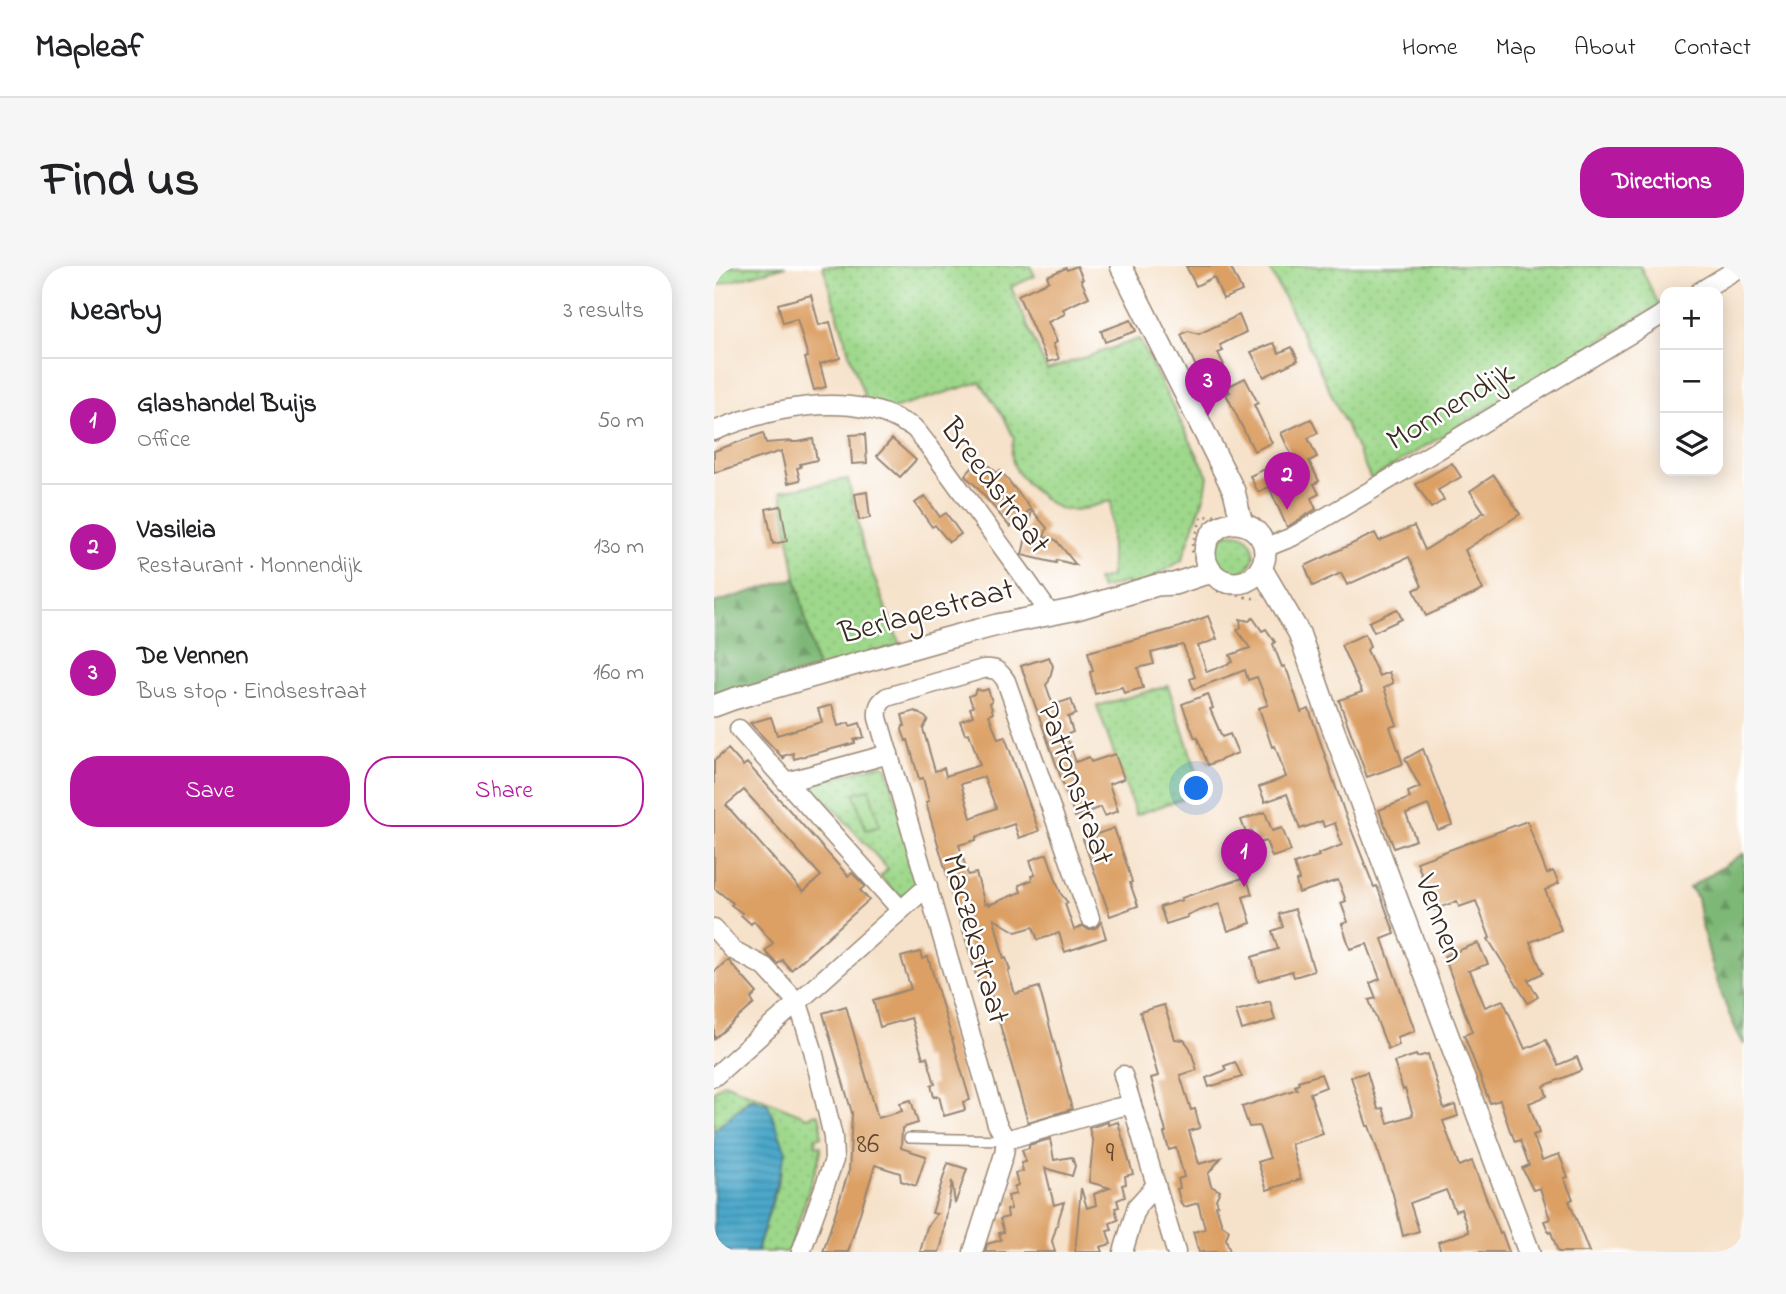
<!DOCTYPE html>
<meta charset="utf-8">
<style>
:root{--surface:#fff;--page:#f6f6f6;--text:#202124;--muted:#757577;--line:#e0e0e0;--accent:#b5179e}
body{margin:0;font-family:"Indie Flower",sans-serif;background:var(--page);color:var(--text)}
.controls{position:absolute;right:21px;top:21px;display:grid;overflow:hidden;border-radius:14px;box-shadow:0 4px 18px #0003}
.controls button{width:63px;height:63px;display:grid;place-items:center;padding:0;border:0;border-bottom:2px solid var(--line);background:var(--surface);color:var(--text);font:35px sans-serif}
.you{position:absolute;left:483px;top:523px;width:24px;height:24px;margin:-18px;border:5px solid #fff;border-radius:50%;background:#1a73e8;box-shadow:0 0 0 10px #1a73e833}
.badge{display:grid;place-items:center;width:46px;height:46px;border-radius:50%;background:var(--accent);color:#fff;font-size:23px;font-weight:700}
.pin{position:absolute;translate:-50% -58px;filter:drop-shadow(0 2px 4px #0008)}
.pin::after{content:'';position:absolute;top:37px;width:24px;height:21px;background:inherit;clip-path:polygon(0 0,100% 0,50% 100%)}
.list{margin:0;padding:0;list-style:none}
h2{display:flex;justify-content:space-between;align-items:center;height:91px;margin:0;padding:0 28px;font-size:30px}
h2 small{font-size:23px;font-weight:400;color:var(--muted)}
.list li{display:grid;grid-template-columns:46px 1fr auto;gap:21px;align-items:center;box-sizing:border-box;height:126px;padding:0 28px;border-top:2px solid var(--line)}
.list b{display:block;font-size:26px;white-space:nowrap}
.list p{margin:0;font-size:23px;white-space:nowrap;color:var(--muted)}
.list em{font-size:23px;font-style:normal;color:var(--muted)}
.actions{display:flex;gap:14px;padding:21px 28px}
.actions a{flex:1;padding:16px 0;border:2px solid var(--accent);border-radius:28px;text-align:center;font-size:24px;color:var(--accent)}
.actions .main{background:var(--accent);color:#fff}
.icon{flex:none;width:38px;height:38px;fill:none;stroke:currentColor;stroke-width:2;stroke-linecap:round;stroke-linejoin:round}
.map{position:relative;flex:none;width:1030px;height:986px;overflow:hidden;border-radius:28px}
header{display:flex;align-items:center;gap:42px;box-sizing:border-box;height:98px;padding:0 35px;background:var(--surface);border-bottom:2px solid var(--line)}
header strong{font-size:33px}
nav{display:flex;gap:38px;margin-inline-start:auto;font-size:24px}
.intro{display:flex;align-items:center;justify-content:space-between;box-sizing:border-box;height:168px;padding:0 42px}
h1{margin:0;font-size:49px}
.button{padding:18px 32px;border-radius:28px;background:var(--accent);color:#fff;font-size:24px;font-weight:700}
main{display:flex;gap:42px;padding:0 42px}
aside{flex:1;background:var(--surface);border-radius:28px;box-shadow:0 4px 18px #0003}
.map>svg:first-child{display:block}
.grass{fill:url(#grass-dots);stroke:#6c8154;stroke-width:2}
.forest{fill:url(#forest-firs);stroke:#5c714a;stroke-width:2}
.park{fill:#9ed88b;stroke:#6c8154;stroke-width:2}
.water{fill:url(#water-rules);stroke:#446974;stroke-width:2}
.building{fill:#dca065;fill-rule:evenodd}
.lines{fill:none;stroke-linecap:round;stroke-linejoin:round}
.service-casing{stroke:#988674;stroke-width:12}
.minor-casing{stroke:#988674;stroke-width:21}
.tertiary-casing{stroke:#988674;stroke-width:24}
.path{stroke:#988674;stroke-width:2.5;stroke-dasharray:2 5;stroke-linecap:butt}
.service{stroke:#fff;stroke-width:9}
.minor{stroke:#fff;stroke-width:18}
.tertiary{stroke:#fff;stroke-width:21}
.labels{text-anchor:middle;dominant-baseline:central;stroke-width:5;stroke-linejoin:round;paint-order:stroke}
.number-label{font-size:28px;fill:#634830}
.street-label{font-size:32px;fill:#3b2a1e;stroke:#fff}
</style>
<header>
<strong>Mapleaf</strong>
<nav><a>Home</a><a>Map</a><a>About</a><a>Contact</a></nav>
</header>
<div class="intro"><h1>Find us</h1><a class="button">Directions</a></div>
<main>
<aside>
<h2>Nearby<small>3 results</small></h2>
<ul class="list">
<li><span class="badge">1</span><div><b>Glashandel Buijs</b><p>Office</p></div><em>50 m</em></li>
<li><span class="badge">2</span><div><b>Vasileia</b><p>Restaurant · Monnendijk</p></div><em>130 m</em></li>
<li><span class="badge">3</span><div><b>De Vennen</b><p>Bus stop · Eindsestraat</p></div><em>160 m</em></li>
</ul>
<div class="actions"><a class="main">Save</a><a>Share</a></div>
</aside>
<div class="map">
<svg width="1030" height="986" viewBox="0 0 1030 986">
<defs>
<pattern id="grass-dots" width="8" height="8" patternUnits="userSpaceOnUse" patternTransform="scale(1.75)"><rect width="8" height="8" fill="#9ed88b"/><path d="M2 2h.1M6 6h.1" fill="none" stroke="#89ba78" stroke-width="1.8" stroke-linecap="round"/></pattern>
<pattern id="forest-firs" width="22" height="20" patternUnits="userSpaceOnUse" patternTransform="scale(1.75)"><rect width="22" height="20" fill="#7eb877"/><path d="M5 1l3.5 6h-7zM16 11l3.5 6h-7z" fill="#689661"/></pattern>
<pattern id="water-rules" width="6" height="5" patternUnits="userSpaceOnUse" patternTransform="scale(1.75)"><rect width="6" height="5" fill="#4ca8ca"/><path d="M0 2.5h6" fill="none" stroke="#4089a3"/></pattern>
</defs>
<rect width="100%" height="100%" fill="#fff"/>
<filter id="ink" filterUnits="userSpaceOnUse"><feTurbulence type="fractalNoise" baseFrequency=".0143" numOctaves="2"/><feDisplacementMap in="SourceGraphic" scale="14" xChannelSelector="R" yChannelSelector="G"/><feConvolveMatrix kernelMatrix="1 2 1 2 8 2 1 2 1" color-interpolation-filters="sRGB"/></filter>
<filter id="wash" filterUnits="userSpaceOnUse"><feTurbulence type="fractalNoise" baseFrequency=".00686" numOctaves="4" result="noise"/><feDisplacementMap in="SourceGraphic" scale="28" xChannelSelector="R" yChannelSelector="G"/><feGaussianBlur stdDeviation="1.57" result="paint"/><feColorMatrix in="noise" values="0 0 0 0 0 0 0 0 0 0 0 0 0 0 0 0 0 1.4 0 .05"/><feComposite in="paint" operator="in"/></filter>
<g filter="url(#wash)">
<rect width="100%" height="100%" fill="#f6e2ca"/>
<g class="grass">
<polygon points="0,0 72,0 0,20"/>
<path d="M109 0H316L321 10 297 21 333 104 425 73 494 210 491 228 468 294 435 314 420 320 412 316 387 323 383 314 397 311V235C382 238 364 247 348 243 335 240 304 212 300 199 296 190 298 181 300 172L291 153 266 116 169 146 154 140 136 90Z"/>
<polygon points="554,0 926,0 945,39 657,213 598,87"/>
<polygon points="134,213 150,285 186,379 103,403 82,312 67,225"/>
<circle cx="520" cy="287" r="20"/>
<polygon points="454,420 488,522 473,531 422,549 383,440"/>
<polygon points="168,498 173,502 205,612 202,622 192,629 185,630 166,611 174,603 114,536 105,543 93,529 94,519"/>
<polygon points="10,817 93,851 103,848 105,849 107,857 107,871 102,871 101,879 107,880 107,886 75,986 43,986 68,904 36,832 0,865 0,825"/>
</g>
<g class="forest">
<polygon points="82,312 103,403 0,432 0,337"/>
<path d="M1030 587V779C1009 741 997 698 987 656 984 644 986 628 975 622Z"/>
</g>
<polygon class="park" points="155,523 166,560 152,564 140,527"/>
<polygon class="water" points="37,832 54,838 72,886 43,986 0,986 0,865"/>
<g id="blocks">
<g class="building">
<polygon points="363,0 369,13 367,14 375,31 349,43 351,48 334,56 343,76 339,78 345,93 334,96 304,29 335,15 333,10 352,2 353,4"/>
<polygon points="472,0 522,0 517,2 528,25 509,33 500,11 482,20"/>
<polygon points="97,29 105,59 116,56 126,92 106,98 112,121 100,124 91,92 94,91 83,53 69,57 64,38"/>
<polygon points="525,49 532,66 506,79 509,85 504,87 510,99 499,104 498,101 485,107 467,69 474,65 485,68"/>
<polygon points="417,54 422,65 391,76 387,65"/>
<polygon points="560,77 565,87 578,81 584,94 550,111 537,86"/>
<polygon points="531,112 544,137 540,139 558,177 540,185 512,128 516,126 513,121"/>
<polygon points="597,153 604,167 594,172 603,191 595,195 605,215 600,218 605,228 597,232 602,243 573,261 555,221 544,226 536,210 551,203 555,212 582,199 567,167"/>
<polygon points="49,167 52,177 78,175 78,176 84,176 99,173 103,194 86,198 87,201 83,202 86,214 74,217 67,185 0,207 0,185"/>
<polygon points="151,168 153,197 138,198 136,169"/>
<polygon points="178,173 202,194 186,211 163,190"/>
<polygon points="263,196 269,201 275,200 283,207 286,204 317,243 296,261 262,220 251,210"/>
<polygon points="738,197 747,211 724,224 730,234 717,242 702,218"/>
<polygon points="780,209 806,248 751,284 769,324 712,350 700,324 708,320 695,291 633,319 627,307 599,320 591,300 661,267 665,275 700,260 711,284 770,246 756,225"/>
<polygon points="153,226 156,252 145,254 141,228"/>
<polygon points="211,230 226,251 232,247 247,268 235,276 221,259 218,261 201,237"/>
<polygon points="67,240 73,275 59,278 52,243"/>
<polygon points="318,244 333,262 330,271 342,274 362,299 343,294 342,297 308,289"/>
<polygon points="683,343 688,353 660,366 655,356"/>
<polygon points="494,350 503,373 484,380 493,406 519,396 516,389 536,382 523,364 527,361 526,353 535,355 539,352 548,365 552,363 561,376 559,378 568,401 570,400 574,407 587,446 595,443 630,545 660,621 663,620 681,668 668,673 701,765 683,771 685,779 674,783 655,734 662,732 656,717 666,713 653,678 636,683 628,658 634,656 627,637 632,635 624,614 585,627 582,615 585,614 580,598 605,590 604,588 628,579 621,557 610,561 608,555 586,563 573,528 551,536 545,521 572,511 561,480 558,481 545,442 554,439 543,411 534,414 531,404 480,423 476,413 481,411 469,379 437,387 440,398 424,402 429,422 410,427 408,421 381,428 376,406 379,405 374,386 463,362"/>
<polygon points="651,368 656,380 653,384 665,410 675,406 679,417 670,422 683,459 676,461 689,498 653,511 625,434 648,426 627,379"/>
<polygon points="335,391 339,400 335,415 332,419 339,439 357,433 362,448 354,451 359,466 352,469 362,496 375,491 377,496 401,488 410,513 395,518 404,545 391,550 387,541 361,551 307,400"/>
<path d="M263 423 268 425 274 423 278 436 276 437 279 447 275 449 284 473 291 471 325 565 305 572 300 558 262 571V574L245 579 254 609 262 607 271 638 274 637 275 639 307 626 305 619 318 614 317 610 321 609 316 594 333 588 347 628 354 637 351 638 360 664 369 660 373 663H379L384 660 387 656 392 672 351 686 345 667 324 674 319 661 302 666 280 653 290 693 292 692 296 704 294 705 301 728 325 721 358 843 314 856 278 731 269 733 217 554 212 536 215 535 209 512 205 513 194 474 192 475 188 464 189 460H191L188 449 201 445 214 453 209 463 221 505 230 502 232 510 266 499 255 467 251 468 246 455 259 450 256 442 259 441 255 430 260 428ZM270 511 282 542 257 552 247 518Z"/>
<polygon points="494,428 499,442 496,443 508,471 516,468 524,487 494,499 483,471 481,472 468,438"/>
<polygon points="118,439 124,460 135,457 136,460 146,457 150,471 140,474 141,477 80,493 79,487 69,490 70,493 36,457 57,451 63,469 108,456 104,443"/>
<path d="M14 483 29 500 33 497 134 610 138 607 151 620 146 624 155 634 77 704 68 694 64 698 56 691 51 685 59 677 40 655 37 658 27 649 28 647 17 639 19 637 0 622V495ZM30 524 107 610 89 626 12 539Z"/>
<polygon points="709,483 738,559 724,564 714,539 692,548 702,574 680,582 665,544 696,532 694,526 706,521 691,493"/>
<polygon points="551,546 558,565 568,562 577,585 558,591 552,575 542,578 538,565 532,567 527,554"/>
<polygon points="813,555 833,608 839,605 845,617 831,624 847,664 816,676 829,707 814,714 824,731 814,737 774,673 776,672 762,635 745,641 743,635 720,644 703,596"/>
<polygon points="400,562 411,593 418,616 416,617 424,640 396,650 369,573"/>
<polygon points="532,611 538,628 529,631 537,657 514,665 505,638 473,649 474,651 452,658 446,641 468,634 467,632"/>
<polygon points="581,643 600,705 580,711 578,705 544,715 538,691 564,683 558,665 569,661 565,648"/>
<polygon points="764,677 774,698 754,705 757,707 771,741 789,734 811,783 832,774 844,799 863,791 868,804 830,820 833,830 815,837 825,867 819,869 828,894 845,888 854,911 850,912 859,933 855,935 875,986 844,986 837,966 835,967 830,955 836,953 826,922 819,924 808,902 815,899 806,874 801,876 798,868 797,868 786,834 776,837 750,769 758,766 730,690"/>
<polygon points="206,686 208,693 214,691 256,834 249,836 251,844 230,850 225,830 220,831 217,819 221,818 213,791 209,792 197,752 166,761 159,734 197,723 187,691"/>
<polygon points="14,694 43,727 37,733 40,738 0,773 0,706"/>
<polygon points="556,735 561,754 528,764 522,745"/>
<polygon points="450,739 461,773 470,774 476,782 483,804 466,809 477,844 481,843 486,862 475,865 485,898 507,892 494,908 497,920 506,925 502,933 504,939 502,940 508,959 515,964 512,973 516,986 485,986 479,966 491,963 484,937 470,941 467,937 463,923 466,922 464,913 470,911 462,882 455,884 450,867 452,866 437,812 444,810 426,746"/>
<polygon points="132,740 164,852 188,845 186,837 197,834 204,857 188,862 187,882 212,890 202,920 187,915 186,907 161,899 134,986 109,986 134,907 135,908 138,847 109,747"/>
<polygon points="714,788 730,843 741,839 744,850 729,855 745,900 758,895 786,968 788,967 795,986 727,986 724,976 755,966 747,943 741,945 732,924 696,937 705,965 689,970 679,928 655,860 653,860 637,811 653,806 664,843 669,842 674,857 699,849 691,823 689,824 680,796 702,789 703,791"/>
<polygon points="521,796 528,811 495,821 492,812 512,804 510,800"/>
<polygon points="607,808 612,821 596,827 609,868 577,878 587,913 553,924 544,896 556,892 545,860 535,861 528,841 583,823 581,820 585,818 584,815"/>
<polygon points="394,856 394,859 404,856 419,908 411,910 412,918 408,919 411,931 403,934 405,941 401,942 404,954 396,957 398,964 393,965 397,978 386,981 388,986 361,986 367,922 373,942 382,939 380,928 396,922 375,916 379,877 375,862"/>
<polygon points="336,873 340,894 358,891 361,900 358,910 331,902 340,939 350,936 338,975 341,986 271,986 273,978 287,974 285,967 290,966 286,953 294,951 293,944 297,943 294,930 302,928 300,921 304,919 301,907 309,905 307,897 312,896 308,884 315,882 315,879"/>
<polygon points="234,897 253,903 241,938 238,915 228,977 225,986 206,986 213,961 223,948 218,947"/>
</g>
</g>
</g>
<g filter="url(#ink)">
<use href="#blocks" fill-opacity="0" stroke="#988674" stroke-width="2"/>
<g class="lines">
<defs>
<polyline id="service" points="195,872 292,874"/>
<g id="minor">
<polyline points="985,26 1028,0"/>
<path d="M0 165C55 142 131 126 185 154 190 157 196 159 200 162 205 167 209 174 214 179L313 315 336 348"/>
<polyline points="551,283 558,279 578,271 656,225 951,47"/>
<polyline points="25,463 187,644"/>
<polyline points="72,516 175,488"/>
<polyline points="0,662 19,684 51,701 84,737 99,784 119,871 120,894 87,986"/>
<polyline points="409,809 418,839"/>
<polyline points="0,811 214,620"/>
<polyline points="292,874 401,842 418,839 462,986"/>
<path d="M259 986 290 888 292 874 283 858 164 452C163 441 165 437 173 431L269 403C281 402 285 404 292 415L376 652"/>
<polyline points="409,986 423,940 442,919"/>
</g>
<g id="tertiary">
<polyline points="407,0 520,225 528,258"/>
<circle cx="521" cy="287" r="30"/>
<polyline points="547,302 585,367 614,449 815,986"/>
<polyline points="0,440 19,433 230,373 283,359 363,343 443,319 460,318 487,309 498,307"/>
</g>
</defs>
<use href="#service" class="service-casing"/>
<use href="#minor" class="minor-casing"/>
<use href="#tertiary" class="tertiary-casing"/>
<g class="path">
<polyline points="481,293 477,282 488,251 507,249"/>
<polyline points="503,325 531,331 538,324"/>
<polyline points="531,331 545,333"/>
</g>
<use href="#service" class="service"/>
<use href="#minor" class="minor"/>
<use href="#tertiary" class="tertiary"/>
</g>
</g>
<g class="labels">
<g class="number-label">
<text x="154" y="879">86</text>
<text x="396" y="888">9</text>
</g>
<g class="street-label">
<text transform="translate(737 142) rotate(-31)">Monnendijk</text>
<text transform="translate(280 221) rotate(53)">Breedstraat</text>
<text transform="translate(213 347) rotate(-15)">Berlagestraat</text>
<text transform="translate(360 518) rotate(70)">Pattonstraat</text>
<text transform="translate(724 653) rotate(70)">Vennen</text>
<text transform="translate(260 673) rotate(74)">Maczekstraat</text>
</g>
</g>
</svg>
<div class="controls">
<button>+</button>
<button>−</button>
<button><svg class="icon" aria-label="layers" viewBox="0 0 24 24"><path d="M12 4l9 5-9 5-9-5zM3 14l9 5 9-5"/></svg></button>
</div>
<div class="you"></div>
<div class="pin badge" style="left:530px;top:621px">1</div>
<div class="pin badge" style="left:573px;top:244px">2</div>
<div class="pin badge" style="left:494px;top:150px">3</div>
</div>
</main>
